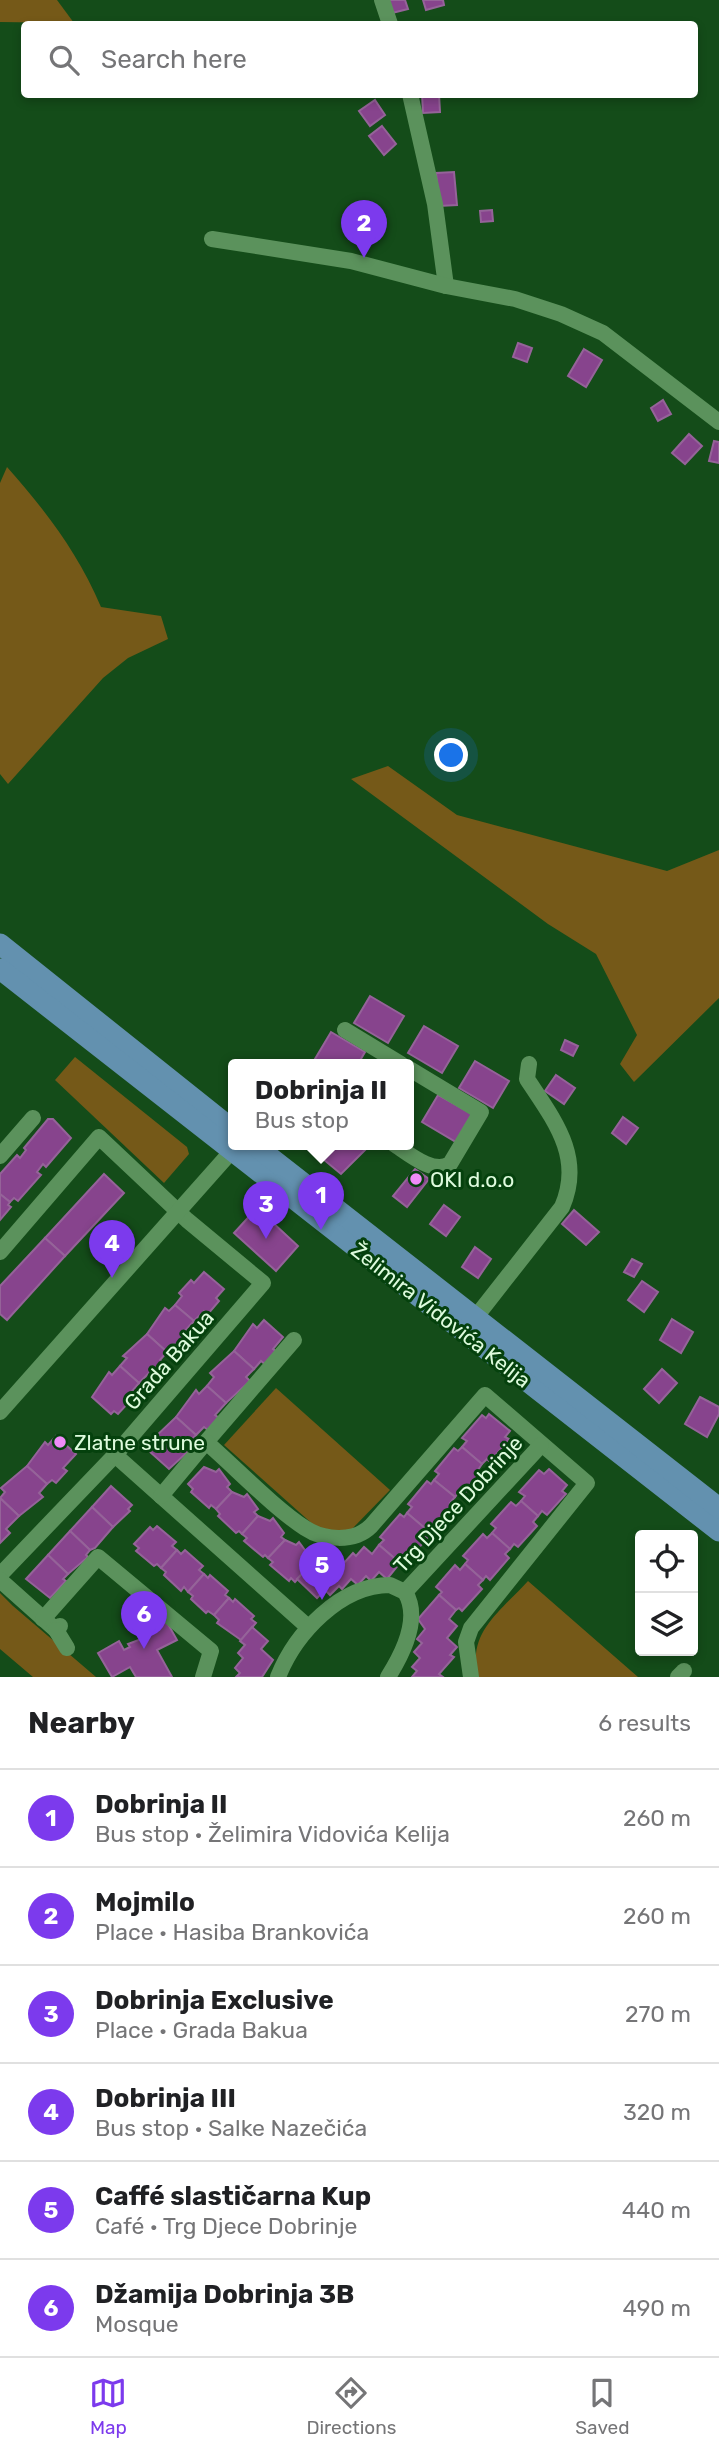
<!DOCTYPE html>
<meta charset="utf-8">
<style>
:root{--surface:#fff;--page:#f2f2f2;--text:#202124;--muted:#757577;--line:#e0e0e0;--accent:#7c3aed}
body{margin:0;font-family:Rubik,sans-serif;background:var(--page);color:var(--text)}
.controls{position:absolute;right:21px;bottom:21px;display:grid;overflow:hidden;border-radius:7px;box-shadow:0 4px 10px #0003}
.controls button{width:63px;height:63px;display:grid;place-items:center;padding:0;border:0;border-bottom:2px solid var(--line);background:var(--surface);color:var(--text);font:35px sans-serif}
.you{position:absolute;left:452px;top:756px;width:24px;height:24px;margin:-18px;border:5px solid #fff;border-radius:50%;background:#1a73e8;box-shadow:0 0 0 10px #1a73e833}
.badge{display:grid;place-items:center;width:46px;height:46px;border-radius:50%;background:var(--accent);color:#fff;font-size:23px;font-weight:700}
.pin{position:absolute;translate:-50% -58px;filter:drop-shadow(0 2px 4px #0008)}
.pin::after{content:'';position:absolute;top:37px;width:24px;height:21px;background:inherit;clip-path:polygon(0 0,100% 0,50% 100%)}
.popup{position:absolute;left:228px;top:1059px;width:186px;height:91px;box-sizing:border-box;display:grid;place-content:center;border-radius:7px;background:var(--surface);filter:drop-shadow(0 2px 5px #0005);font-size:23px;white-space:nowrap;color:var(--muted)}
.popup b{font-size:26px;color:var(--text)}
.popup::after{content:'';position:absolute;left:50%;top:100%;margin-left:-14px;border:14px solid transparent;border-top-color:var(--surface)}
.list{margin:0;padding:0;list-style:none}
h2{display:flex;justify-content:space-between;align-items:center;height:91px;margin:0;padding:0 28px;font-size:30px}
h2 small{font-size:23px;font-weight:400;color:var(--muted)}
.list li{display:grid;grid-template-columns:46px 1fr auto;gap:21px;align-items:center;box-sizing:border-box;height:98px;padding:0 28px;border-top:2px solid var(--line)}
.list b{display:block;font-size:26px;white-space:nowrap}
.list p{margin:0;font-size:23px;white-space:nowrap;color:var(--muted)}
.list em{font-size:23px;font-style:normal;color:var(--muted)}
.icon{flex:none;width:38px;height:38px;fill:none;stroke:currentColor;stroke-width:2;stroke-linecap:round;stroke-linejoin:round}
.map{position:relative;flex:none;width:719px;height:1677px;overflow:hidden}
.search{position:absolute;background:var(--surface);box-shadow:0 4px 10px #0003;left:21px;right:21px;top:21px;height:77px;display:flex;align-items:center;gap:18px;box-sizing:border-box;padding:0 24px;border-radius:7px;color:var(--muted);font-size:26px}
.sheet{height:679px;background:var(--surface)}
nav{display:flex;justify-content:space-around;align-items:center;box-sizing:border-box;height:98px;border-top:2px solid var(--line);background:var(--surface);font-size:19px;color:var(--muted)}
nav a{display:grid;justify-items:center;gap:4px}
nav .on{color:var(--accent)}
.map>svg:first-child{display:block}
.green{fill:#755918}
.building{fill:#87448d;stroke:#956399;stroke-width:2}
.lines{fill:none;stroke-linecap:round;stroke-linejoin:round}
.minor{stroke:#5b925c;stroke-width:16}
.major{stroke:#6391af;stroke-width:21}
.poi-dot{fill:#ef8bf7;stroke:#05410d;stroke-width:2.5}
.labels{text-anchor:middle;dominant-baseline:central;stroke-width:6;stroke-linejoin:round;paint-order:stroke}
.poi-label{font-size:21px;fill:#defbdd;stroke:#05410d;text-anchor:start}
.street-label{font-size:21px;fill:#defbdd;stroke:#05410d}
</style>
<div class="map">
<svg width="719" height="1677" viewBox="0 0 719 1677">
<rect width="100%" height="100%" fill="#144c19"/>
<g class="green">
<polygon points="0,0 57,0 74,23 0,22"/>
<path d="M7 467C46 511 78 553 101 607L161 616 168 639 128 658 103 678 8 784 0 774V483Z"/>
<polygon points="388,766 457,815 667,871 719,850 719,998 634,1082 620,1064 637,1035 596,954 548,924 351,779"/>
<polygon points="75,1057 187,1147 189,1154 164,1183 55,1080"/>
<polygon points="276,1388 390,1490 352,1529 342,1532 317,1528 224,1445"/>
<path d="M528 1581 638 1677H479C465 1634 501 1611 528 1581Z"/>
<polygon points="0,1593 13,1606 96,1677 33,1677 0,1649"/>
</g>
<g class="building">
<polygon points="388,0 405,0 408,9 392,13"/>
<polygon points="423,0 443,0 444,5 426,10"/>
<polygon points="422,94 439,94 440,112 423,113"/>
<polygon points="375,100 385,115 370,126 359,111"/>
<polygon points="382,126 396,144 384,155 369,136"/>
<polygon points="454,172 457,205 439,206 436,173"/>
<polygon points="492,210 493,221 481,222 480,211"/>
<polygon points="518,343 532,348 527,362 513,357"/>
<polygon points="584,349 602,360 586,387 568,376"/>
<polygon points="663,400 671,414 658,421 651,408"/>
<polygon points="689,434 702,446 685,464 672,453"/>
<polygon points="714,441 719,442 719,463 709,461"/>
<polygon points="370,996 404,1016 388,1043 354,1023"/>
<polygon points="424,1026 458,1046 442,1073 408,1053"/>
<polygon points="331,1032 365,1052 358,1064 323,1064 315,1059"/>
<polygon points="565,1040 578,1046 573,1056 561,1050"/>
<polygon points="475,1061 509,1081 493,1108 459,1088"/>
<polygon points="556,1075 575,1088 564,1104 545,1091"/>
<polygon points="438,1095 472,1114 456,1142 422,1122"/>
<polygon points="623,1117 638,1128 626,1144 612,1133"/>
<polygon points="48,1119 53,1119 71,1138 46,1167 43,1164 37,1172 41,1175 18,1201 14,1198 10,1202 0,1194 0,1174 17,1155 20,1158 26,1150 24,1148"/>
<polygon points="305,1144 364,1144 368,1147 341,1174"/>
<polygon points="415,1169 429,1179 407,1207 393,1196"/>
<polygon points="104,1174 124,1193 65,1256 45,1238"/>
<polygon points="0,1194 10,1202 8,1205 11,1207 0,1220"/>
<polygon points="444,1205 460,1217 446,1236 430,1224"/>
<polygon points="257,1208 298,1246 276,1271 234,1233"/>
<polygon points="574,1210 599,1232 586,1245 562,1224"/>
<polygon points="45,1238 65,1256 7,1320 0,1314 0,1286"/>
<polygon points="475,1247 491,1259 478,1278 462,1267"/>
<polygon points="632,1259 642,1264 634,1277 624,1272"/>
<polygon points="204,1272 224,1289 216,1298 219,1301 208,1314 204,1311 194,1321 175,1305 182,1296 179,1293 191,1280 194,1283"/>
<polygon points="642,1281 658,1292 644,1312 628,1300"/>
<polygon points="175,1305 194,1321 182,1334 186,1337 177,1347 174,1344 167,1352 147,1334 165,1308 169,1311"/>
<polygon points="672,1319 693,1332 681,1353 660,1340"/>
<polygon points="264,1320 283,1337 273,1349 277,1352 266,1365 261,1361 254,1369 234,1351 253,1324 257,1328"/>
<polygon points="147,1334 167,1352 160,1360 163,1363 152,1376 149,1373 139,1383 120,1366 127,1358 123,1356"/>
<polygon points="234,1351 254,1369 246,1377 250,1381 226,1403 207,1386 214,1377 210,1373"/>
<polygon points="120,1366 139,1383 127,1397 131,1400 118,1414 114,1411 111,1414 92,1397 109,1372 112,1375"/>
<polygon points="662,1369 677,1383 659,1403 644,1389"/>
<polygon points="207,1386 226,1403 215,1415 219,1418 208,1430 204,1427 196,1435 176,1417 196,1390 199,1394"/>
<polygon points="700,1397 719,1407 719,1414 707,1437 685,1424"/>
<polygon points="489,1414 510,1431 505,1437 509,1439 490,1462 487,1459 482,1464 462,1447 467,1441 462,1438 482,1415 486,1418"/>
<polygon points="176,1417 196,1435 189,1443 193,1447 169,1469 150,1452 157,1443 153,1439"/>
<polygon points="56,1436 76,1454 63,1468 67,1471 56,1483 52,1480 47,1484 27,1466 45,1442 48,1445"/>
<polygon points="462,1447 482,1464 478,1470 481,1473 463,1495 459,1492 455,1497 434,1480 439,1474 435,1471 454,1448 458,1451"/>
<polygon points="27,1466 47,1484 39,1493 43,1497 19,1516 0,1498 5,1492 1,1488"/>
<polygon points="204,1467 216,1472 219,1469 230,1484 227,1487 232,1492 216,1509 211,1505 209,1508 191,1492 193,1489 188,1484"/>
<polygon points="549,1469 567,1485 562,1491 566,1494 547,1515 542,1511 538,1516 521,1501 525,1496 519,1492 539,1470 544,1474"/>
<polygon points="434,1480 455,1497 450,1503 454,1505 435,1528 432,1525 427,1530 407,1513 412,1507 408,1504 427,1481 431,1484"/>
<polygon points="111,1486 132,1505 128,1509 130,1511 113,1527 92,1507"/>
<polygon points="232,1492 244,1497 247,1494 258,1509 254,1512 258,1516 242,1534 239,1531 236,1533 218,1516 220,1514 216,1509"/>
<polygon points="0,1498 19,1516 6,1529 10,1533 0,1543"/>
<polygon points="521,1501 538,1516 533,1522 537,1526 518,1547 514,1544 510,1549 492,1533 496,1528 491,1524 511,1502 516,1506"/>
<polygon points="92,1507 113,1527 95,1548 90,1550 70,1531"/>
<polygon points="407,1513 427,1530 423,1536 427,1538 408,1561 404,1558 400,1563 379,1545 384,1540 380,1537 400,1514 404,1517"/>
<polygon points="258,1516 270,1521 273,1518 284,1533 281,1537 285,1540 268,1558 265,1555 263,1557 244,1541 247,1538 242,1534"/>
<polygon points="157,1526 176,1542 172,1546 177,1550 161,1568 157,1564 154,1566 136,1551 139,1548 134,1544 150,1527 153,1530"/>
<polygon points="70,1531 90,1550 86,1555 88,1557 68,1574 48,1555"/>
<polygon points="492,1533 510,1549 505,1554 509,1558 490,1580 486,1576 483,1580 465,1564 468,1560 463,1556 483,1534 487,1538"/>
<polygon points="285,1540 296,1545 299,1542 310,1557 308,1560 311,1564 295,1582 291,1578 289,1581 270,1565 273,1562 268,1558"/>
<polygon points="379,1545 400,1563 387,1579 379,1572 371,1581 366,1576 358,1585 351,1579 342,1589 339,1586 330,1595 325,1590 317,1598 297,1579 311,1564 319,1570 326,1563 331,1568 339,1559 344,1563 353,1553 356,1556 364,1547 372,1554"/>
<polygon points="177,1550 181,1554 185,1550 203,1566 199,1570 204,1574 188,1592 184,1587 181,1591 164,1575 166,1572 161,1568"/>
<polygon points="48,1555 68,1574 63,1579 66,1581 50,1598 26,1579"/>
<polygon points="465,1564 483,1580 478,1585 482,1589 462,1611 459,1608 456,1610 439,1595 442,1592 436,1587 455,1565 460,1570"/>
<polygon points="204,1574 208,1578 210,1575 228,1591 225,1595 229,1598 214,1615 208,1611 206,1613 191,1599 193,1596 188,1592"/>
<polygon points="439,1595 456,1610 449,1619 457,1626 447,1638 457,1647 450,1655 454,1657 439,1674 443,1677 412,1677 417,1671 412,1667 420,1658 414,1652 422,1643 417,1639 425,1629 418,1619"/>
<polygon points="229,1598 233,1602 235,1599 254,1616 251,1619 256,1623 241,1640 217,1623 219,1620 214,1615"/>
<polygon points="164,1617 177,1640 157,1650 172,1677 136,1677 130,1667 112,1677 98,1653 119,1641 124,1650 130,1647 128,1644 144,1638 140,1630"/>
<polygon points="252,1627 268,1641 261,1649 273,1660 262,1677 236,1677 240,1673 235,1668 243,1658 238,1653 245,1645 240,1641"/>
</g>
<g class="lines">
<g class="minor">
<polyline points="382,0 390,24"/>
<polyline points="410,94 435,204 446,286"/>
<polyline points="212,239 351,261 446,286 515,299 561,314 603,333 719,422"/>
<polyline points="345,1030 401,1064"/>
<path d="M394 1144C408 1153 433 1175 450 1164L481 1112 408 1068"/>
<polyline points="0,1156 33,1118"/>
<polyline points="0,1252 99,1137 187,1220 263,1283 115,1455 0,1575"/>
<path d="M475 1318 562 1207C584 1157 554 1120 527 1079L529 1064"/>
<polyline points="0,1412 238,1144"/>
<polyline points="206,1442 294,1340"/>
<polyline points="115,1455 308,1627"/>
<path d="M161 1496 206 1442C235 1467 274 1508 305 1528 323 1540 354 1543 371 1526L485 1395 587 1483 471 1628 466 1642 471 1677"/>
<polyline points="0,1580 56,1630 60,1626"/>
<polyline points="405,1592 541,1445"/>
<polyline points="43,1619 98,1557 211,1651 203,1677"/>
<polyline points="56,1630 67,1648"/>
<path d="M278 1677C295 1634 340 1585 390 1585L405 1592C421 1618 402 1655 388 1677"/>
<polyline points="678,1677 684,1671"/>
</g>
<g class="major">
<polyline points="0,944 233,1130"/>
<polyline points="0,969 719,1531"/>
<polyline points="253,1144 719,1508"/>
</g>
</g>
<g class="poi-dot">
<circle cx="416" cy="1179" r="7"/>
<circle cx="60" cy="1442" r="7"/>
</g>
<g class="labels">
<g class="poi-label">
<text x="430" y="1179">OKI d.o.o</text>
<text x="74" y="1442">Zlatne strune</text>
</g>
<g class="street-label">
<text transform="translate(441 1315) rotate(38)">Želimira Vidovića Kelija</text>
<text transform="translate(169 1360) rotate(-49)">Grada Bakua</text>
<text transform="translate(458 1504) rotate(-47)">Trg Djece Dobrinje</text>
</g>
</g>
</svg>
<div class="controls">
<button><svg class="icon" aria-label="locate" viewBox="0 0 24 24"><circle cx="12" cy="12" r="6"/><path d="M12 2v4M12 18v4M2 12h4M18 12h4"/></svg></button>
<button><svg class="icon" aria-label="layers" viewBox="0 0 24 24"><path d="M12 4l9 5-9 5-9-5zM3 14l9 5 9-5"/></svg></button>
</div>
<div class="you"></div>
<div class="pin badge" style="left:321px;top:1230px">1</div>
<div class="popup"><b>Dobrinja II</b>Bus stop</div>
<div class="pin badge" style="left:364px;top:258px">2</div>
<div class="pin badge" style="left:266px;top:1239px">3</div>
<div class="pin badge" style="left:112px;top:1278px">4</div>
<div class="pin badge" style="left:322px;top:1600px">5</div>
<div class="pin badge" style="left:144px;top:1649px">6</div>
<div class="search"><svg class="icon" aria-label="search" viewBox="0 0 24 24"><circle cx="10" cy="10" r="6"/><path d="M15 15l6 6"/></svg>Search here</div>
</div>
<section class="sheet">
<h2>Nearby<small>6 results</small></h2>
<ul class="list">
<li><span class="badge">1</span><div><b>Dobrinja II</b><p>Bus stop · Želimira Vidovića Kelija</p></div><em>260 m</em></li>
<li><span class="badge">2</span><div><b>Mojmilo</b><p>Place · Hasiba Brankovića</p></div><em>260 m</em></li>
<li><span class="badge">3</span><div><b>Dobrinja Exclusive</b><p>Place · Grada Bakua</p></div><em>270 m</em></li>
<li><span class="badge">4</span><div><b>Dobrinja III</b><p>Bus stop · Salke Nazečića</p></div><em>320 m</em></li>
<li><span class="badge">5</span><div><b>Caffé slastičarna Kup</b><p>Café · Trg Djece Dobrinje</p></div><em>440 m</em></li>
<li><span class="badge">6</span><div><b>Džamija Dobrinja 3B</b><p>Mosque</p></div><em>490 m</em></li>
</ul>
</section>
<nav>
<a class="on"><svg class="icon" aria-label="map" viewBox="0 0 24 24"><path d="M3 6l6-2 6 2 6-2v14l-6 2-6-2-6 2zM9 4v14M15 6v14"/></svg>Map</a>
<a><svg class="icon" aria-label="directions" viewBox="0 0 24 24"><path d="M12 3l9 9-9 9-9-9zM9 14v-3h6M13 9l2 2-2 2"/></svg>Directions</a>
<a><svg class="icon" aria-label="saved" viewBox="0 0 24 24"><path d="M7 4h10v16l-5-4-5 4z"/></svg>Saved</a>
</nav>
